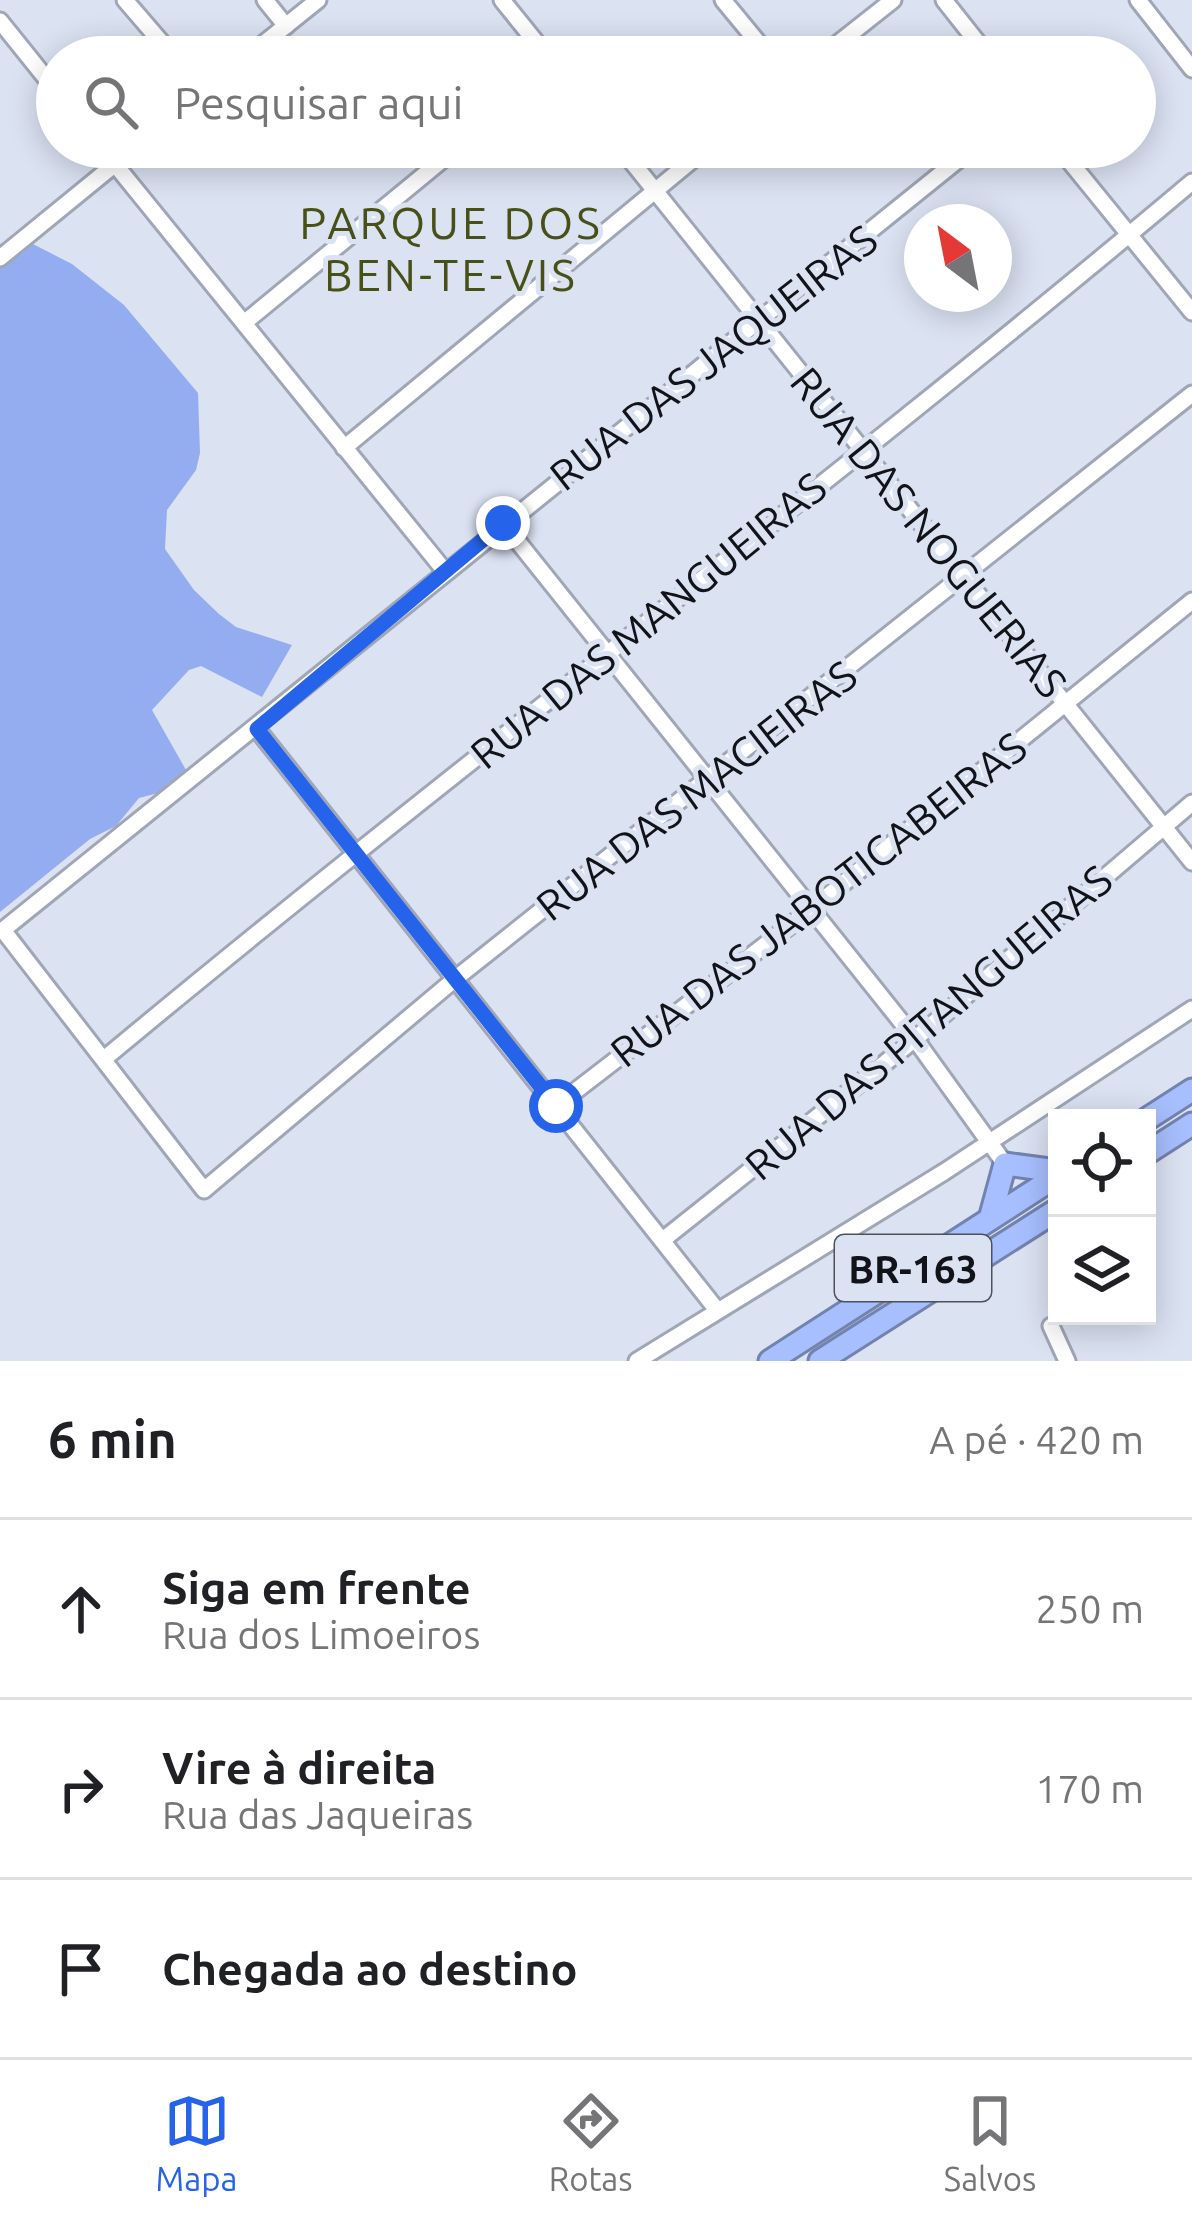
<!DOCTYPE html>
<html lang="pt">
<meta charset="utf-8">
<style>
:root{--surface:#fff;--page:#f6f6f6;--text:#202124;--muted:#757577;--line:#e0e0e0;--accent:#2563eb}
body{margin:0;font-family:Ubuntu,sans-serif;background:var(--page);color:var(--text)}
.controls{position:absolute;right:36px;bottom:36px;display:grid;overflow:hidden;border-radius:0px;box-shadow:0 6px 30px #0003}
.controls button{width:108px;height:108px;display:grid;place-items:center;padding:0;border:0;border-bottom:3px solid var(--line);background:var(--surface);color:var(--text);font:60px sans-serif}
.compass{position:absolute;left:904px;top:204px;width:108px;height:108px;border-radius:50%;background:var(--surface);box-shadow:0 6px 30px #0003;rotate:328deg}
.stop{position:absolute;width:36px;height:36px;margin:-27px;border:9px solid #2563eb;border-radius:50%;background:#fff}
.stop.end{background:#2563eb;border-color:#fff;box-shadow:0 3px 12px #0008}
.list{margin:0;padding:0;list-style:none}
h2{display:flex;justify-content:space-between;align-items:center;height:156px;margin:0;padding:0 48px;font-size:51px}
h2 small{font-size:39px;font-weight:400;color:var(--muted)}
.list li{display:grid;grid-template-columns:78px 1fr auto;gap:36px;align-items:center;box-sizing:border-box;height:180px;padding:0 48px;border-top:3px solid var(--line)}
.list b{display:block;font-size:45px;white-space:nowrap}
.list p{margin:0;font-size:39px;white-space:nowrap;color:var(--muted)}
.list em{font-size:39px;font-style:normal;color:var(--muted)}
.icon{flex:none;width:66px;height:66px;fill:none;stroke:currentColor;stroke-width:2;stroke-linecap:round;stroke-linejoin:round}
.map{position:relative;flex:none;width:1192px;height:1361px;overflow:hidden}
.search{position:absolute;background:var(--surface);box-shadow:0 6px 30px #0003;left:36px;right:36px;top:36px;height:132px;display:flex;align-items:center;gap:30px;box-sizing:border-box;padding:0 42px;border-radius:66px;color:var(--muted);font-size:45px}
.sheet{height:696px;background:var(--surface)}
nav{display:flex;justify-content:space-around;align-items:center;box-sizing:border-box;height:168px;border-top:3px solid var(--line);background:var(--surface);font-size:33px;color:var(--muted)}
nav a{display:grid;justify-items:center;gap:6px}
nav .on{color:var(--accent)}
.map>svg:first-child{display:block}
.green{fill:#94adf1}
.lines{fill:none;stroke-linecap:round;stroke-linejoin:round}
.minor-casing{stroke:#a0a6b5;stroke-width:21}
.highway-casing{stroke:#7283ae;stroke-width:27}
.minor{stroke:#fff;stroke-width:15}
.highway{stroke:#a7bfff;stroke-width:21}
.route{stroke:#2563eb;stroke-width:15}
.labels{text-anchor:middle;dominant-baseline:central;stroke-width:10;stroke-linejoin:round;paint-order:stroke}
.shield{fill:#dbe2f2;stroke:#4e515a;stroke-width:3}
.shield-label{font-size:39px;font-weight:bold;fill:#111319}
.street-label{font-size:42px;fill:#111319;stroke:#dbe2f2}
.neighbourhood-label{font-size:45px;letter-spacing:3px;fill:#475017;stroke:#dbe2f2}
</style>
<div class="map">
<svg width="1192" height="1361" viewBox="0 0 1192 1361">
<rect width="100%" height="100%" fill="#dbe2f2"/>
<polygon class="green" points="27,241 72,264 124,305 198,393 200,453 196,470 167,510 165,549 194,590 219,614 236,627 292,645 262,697 201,666 189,670 152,710 186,770 162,792 139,798 116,826 90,839 0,912 0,244"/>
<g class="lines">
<defs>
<g id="minor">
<polyline points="125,0 174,57"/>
<polyline points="265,0 286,26"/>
<polyline points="502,0 548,57"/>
<polyline points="723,0 770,57"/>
<polyline points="944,0 989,57"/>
<polyline points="1138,0 1192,69"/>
<polyline points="0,21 57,92"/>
<polyline points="247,57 318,0"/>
<polyline points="821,57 893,0"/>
<polyline points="101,147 444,570"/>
<polyline points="620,147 1192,862"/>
<polyline points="974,147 3,930 204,1190 455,979 1192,394"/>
<polyline points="1058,147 1192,312"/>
<polyline points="0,258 136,147"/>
<polyline points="244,323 458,147"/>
<polyline points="344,448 708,147"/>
<polyline points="503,523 915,1039 1005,1164"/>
<polyline points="257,729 717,1310"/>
<path d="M104 1059C462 761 836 482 1192 182"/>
<polyline points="556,1106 809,911 1192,601"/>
<polyline points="664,1239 915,1039 1192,803"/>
<polyline points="1051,1326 1067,1361"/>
<polyline points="637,1361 944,1172 1192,1009"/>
</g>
<g id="highway">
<polyline points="1147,1119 1192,1090"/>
<polyline points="1147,1153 1192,1124"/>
<polyline points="990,1219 1005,1164 1057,1171"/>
<polyline points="770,1361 1057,1176"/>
<polyline points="820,1361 1057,1210"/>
</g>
</defs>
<use href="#minor" class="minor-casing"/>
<use href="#highway" class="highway-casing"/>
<use href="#minor" class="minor"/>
<use href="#highway" class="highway"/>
</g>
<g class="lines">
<polyline class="route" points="503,523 257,729 556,1106"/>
</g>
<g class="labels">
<rect class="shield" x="835" y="1235" width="156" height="66" rx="9"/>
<g class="shield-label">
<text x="913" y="1268">BR-163</text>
</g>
<g class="street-label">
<text transform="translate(713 357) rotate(-38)">RUA DAS JAQUEIRAS</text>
<text transform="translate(929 532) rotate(51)">RUA DAS NOGUERIAS</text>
<text transform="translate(648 620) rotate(-39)">RUA DAS MANGUEIRAS</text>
<text transform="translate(696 790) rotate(-38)">RUA DAS MACIEIRAS</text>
<text transform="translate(818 899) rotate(-38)">RUA DAS JABOTICABEIRAS</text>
<text transform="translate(928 1022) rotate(-40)">RUA DAS PITANGUEIRAS</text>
</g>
<g class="neighbourhood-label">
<text x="451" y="222">PARQUE DOS<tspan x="451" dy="52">BEN-TE-VIS</tspan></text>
</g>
</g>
</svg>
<div class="controls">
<button><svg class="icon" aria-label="locate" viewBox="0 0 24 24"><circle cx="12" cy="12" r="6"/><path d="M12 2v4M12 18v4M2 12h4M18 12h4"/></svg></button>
<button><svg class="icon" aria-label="layers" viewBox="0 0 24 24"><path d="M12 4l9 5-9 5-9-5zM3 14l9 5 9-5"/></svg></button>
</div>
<svg class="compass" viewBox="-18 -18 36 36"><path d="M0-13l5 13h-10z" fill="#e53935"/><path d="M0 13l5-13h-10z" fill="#757577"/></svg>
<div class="stop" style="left:556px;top:1106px"></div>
<div class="stop end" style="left:503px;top:523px"></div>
<div class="search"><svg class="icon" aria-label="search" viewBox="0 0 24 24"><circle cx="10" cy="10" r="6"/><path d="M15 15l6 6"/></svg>Pesquisar aqui</div>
</div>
<section class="sheet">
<h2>6 min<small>A pé · 420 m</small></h2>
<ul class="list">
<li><svg class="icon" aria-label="ahead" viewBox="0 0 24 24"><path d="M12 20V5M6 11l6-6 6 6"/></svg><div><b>Siga em frente</b><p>Rua dos Limoeiros</p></div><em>250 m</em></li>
<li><svg class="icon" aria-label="right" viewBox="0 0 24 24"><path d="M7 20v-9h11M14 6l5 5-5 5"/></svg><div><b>Vire à direita</b><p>Rua das Jaqueiras</p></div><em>170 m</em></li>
<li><svg class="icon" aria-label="arrive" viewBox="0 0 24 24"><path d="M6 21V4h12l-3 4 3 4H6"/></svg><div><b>Chegada ao destino</b></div></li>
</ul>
</section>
<nav>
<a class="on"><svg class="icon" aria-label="map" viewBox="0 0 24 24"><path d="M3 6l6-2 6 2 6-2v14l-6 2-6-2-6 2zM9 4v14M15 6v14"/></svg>Mapa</a>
<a><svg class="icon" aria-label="directions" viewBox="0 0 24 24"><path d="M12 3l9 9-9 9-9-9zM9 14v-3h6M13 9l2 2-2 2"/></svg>Rotas</a>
<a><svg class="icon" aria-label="saved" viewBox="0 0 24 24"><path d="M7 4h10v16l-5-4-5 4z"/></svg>Salvos</a>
</nav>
